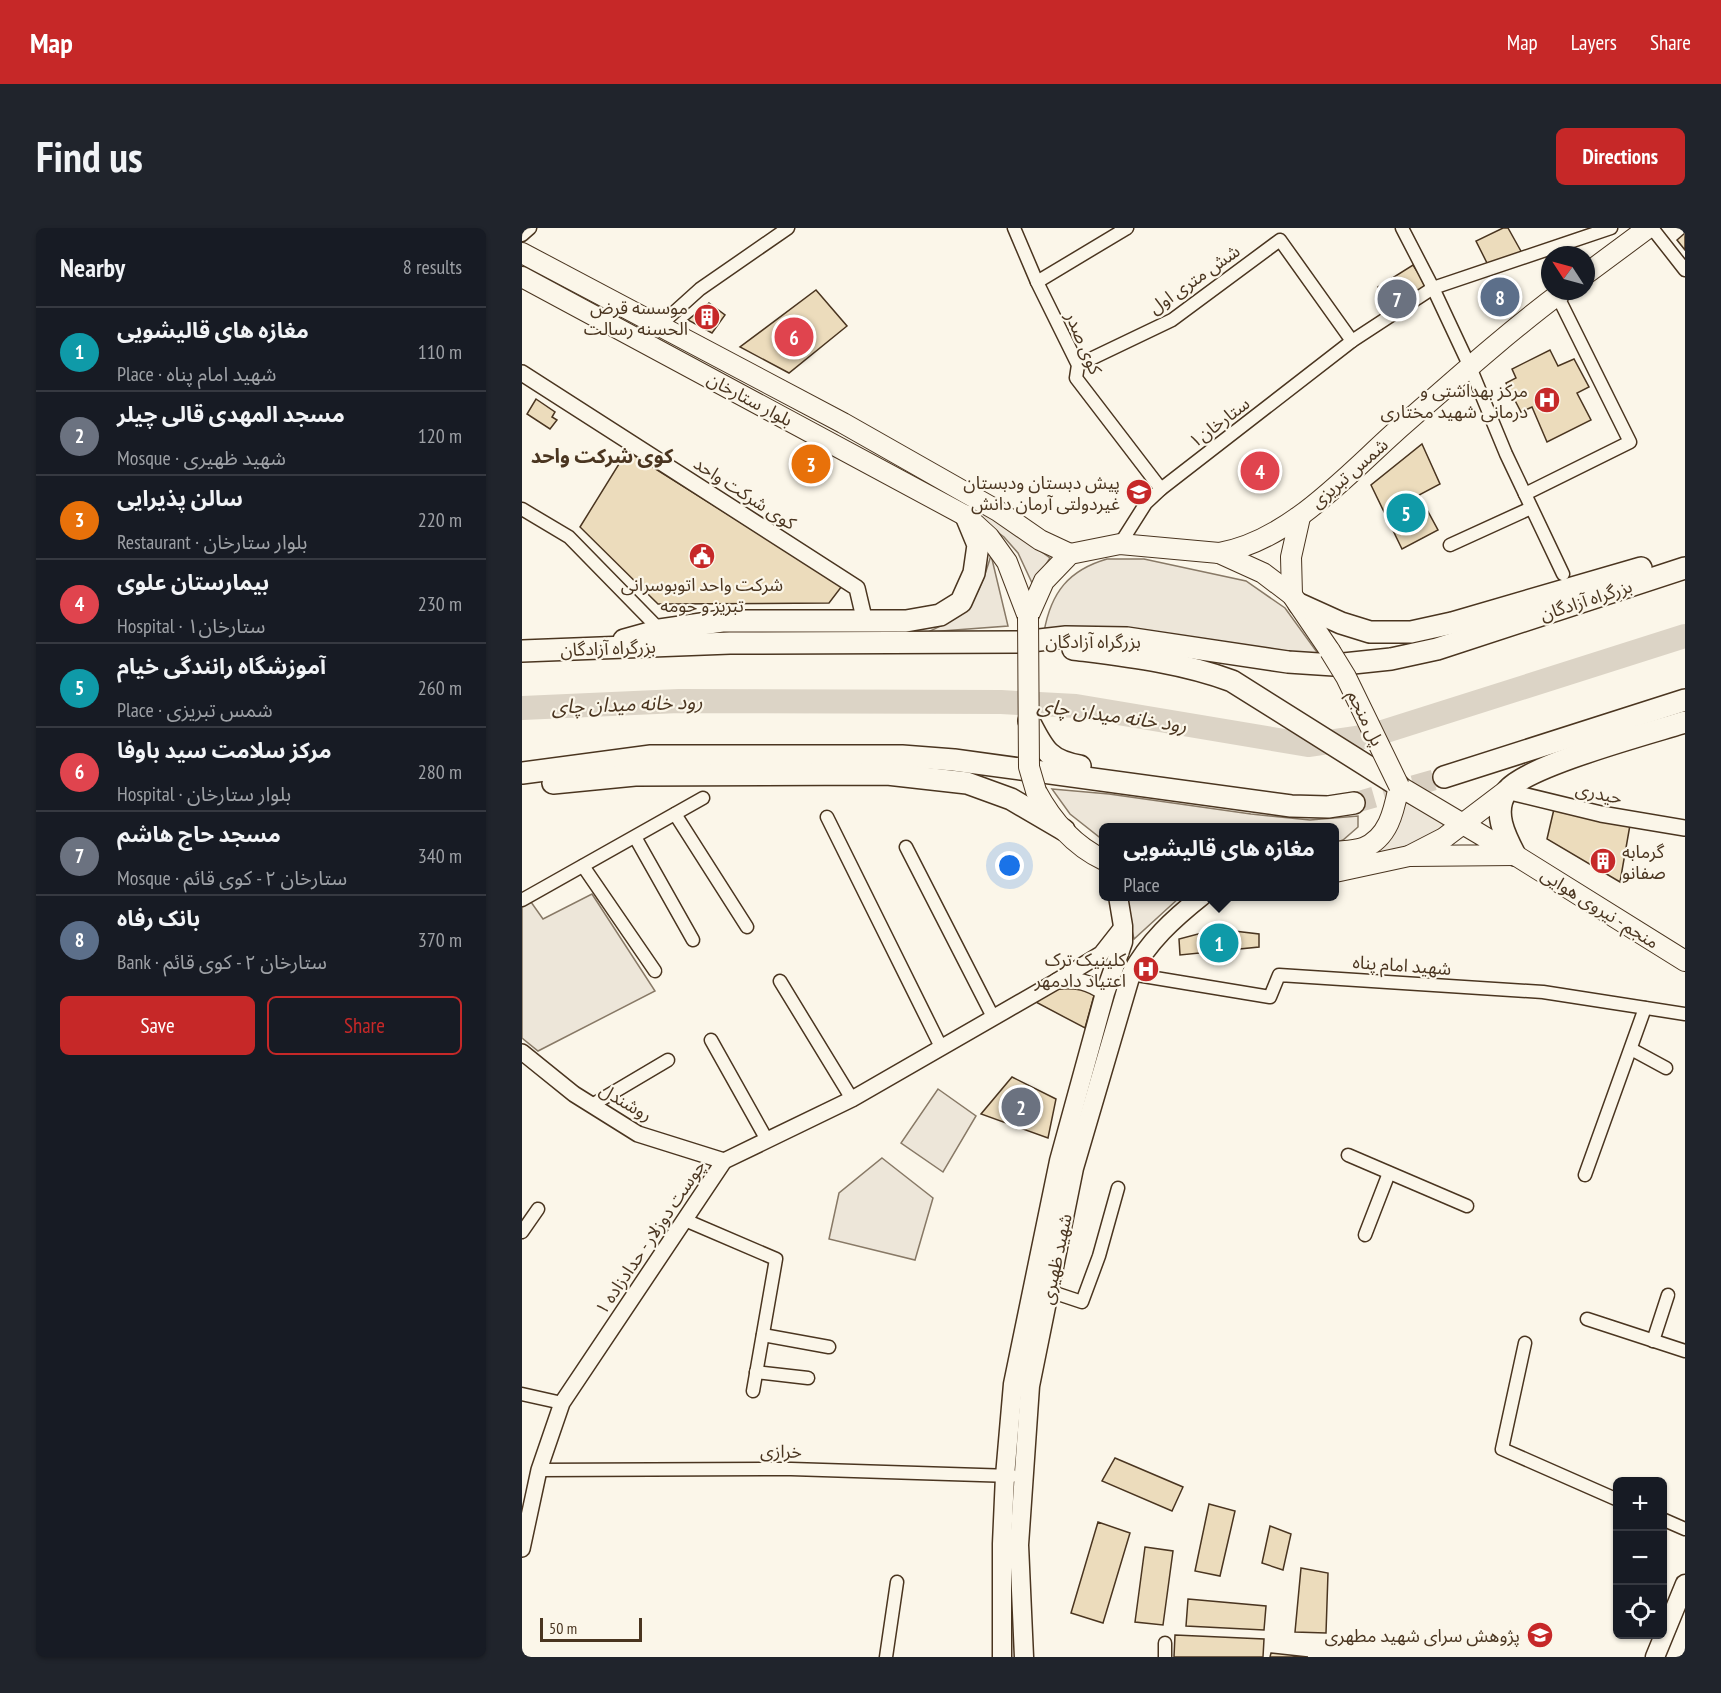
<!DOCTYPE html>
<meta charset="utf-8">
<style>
:root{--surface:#171b24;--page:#20242c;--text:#f1f3f6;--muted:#9ea1a6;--line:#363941;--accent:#c62828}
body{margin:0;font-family:"PT Sans Narrow","Noto Sans Arabic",sans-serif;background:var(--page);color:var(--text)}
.controls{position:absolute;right:18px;bottom:18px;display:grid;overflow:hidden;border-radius:9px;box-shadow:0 2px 4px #0004}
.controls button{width:54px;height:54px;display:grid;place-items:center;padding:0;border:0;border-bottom:2px solid var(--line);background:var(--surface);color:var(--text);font:30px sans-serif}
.compass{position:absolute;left:1019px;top:18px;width:54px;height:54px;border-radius:50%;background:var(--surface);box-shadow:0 2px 4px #0004;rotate:306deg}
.scale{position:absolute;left:18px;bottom:15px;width:102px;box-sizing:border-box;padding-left:6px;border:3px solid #4a3520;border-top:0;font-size:16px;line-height:21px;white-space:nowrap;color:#4a3520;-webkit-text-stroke:4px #fbf6e9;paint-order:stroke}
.you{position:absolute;left:488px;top:638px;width:21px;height:21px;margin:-15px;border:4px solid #fff;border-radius:50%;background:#1a73e8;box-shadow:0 0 0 9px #1a73e833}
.badge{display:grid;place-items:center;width:39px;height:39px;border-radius:50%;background:var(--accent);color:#fff;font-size:20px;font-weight:700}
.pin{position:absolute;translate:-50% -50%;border:3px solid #fff;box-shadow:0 2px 6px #0006}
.popup{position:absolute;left:577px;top:595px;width:240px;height:78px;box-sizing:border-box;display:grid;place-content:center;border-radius:9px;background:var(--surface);filter:drop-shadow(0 2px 4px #0005);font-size:20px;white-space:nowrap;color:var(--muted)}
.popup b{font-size:22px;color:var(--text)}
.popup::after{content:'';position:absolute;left:50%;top:100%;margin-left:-12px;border:12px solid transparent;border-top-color:var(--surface)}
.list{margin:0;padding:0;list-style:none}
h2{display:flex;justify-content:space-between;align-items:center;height:78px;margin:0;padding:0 24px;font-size:26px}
h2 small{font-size:20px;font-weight:400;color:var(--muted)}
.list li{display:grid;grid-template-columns:39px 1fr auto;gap:18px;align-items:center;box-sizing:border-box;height:84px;padding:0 24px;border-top:2px solid var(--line)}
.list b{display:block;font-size:22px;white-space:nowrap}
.list p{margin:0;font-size:20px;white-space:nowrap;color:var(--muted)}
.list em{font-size:20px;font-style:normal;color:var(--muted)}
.actions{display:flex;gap:12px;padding:18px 24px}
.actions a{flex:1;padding:14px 0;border:2px solid var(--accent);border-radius:9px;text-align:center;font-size:21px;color:var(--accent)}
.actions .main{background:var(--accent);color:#fff}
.icon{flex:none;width:33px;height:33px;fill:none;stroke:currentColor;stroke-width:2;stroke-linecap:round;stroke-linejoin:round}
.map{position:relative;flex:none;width:1163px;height:1429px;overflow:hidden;border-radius:9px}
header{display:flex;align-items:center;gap:36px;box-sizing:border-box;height:84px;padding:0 30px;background:var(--accent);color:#fff}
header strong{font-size:28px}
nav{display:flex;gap:33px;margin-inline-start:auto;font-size:21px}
.intro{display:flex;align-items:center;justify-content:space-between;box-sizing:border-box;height:144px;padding:0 36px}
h1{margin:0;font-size:42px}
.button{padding:15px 27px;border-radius:9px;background:var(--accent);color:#fff;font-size:21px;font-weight:700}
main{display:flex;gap:36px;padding:0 36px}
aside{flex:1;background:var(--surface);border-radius:9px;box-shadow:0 2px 4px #0004}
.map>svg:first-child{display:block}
.green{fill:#ede6d9;stroke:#887966;stroke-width:1.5}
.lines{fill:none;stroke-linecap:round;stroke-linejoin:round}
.river{stroke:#dcd4c6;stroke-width:24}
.building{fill:#ecdcbc;stroke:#4a3520;stroke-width:1.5}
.trunk-tunnel{stroke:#d8cfc1;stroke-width:21;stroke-dasharray:21 10;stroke-linecap:butt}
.minor-casing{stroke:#4a3520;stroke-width:15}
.tertiary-casing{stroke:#4a3520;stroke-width:18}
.secondary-casing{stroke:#4a3520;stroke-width:21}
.primary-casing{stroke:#4a3520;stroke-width:22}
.trunk-casing{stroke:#4a3520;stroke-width:24}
.minor{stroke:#fbf6e9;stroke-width:12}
.tertiary{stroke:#fbf6e9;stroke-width:15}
.secondary{stroke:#fbf6e9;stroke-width:18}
.primary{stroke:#fbf6e9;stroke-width:20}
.trunk{stroke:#fbf6e9;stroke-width:21}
.primary-bridge-casing{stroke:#4a3520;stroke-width:22;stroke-linecap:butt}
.primary-bridge{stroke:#fbf6e9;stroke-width:20}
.labels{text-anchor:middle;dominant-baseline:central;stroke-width:4.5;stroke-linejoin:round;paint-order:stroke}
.street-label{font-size:18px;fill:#4a3520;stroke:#fbf6e9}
.poi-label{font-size:18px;fill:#4a3520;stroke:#fbf6e9;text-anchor:end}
.neighbourhood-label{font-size:20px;font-weight:bold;fill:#4a3520;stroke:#fbf6e9}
.water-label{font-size:20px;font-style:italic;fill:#4a3520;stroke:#fbf6e9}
</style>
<header>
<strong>Map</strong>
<nav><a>Map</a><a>Layers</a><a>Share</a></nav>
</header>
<div class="intro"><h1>Find us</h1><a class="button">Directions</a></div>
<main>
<aside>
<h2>Nearby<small>8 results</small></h2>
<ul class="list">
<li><span class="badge" style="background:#0f9aa8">1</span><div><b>مغازه های قالیشویی</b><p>Place · شهید امام پناه</p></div><em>110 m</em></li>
<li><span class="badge" style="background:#6b7280">2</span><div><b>مسجد المهدی قالی چیلر</b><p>Mosque · شهید ظهیری</p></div><em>120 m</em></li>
<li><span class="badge" style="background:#e8710a">3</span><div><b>سالن پذیرایی</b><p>Restaurant · بلوار ستارخان</p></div><em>220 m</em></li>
<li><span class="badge" style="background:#e0444e">4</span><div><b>بیمارستان علوی</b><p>Hospital · ستارخان۱</p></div><em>230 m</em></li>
<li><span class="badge" style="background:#0f9aa8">5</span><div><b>آموزشگاه رانندگی خیام</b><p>Place · شمس تبریزی</p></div><em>260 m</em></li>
<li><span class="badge" style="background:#e0444e">6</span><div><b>مرکز سلامت سید باوفا</b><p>Hospital · بلوار ستارخان</p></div><em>280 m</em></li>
<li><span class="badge" style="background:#6b7280">7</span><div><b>مسجد حاج هاشم</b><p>Mosque · ستارخان ۲ - کوی قائم</p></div><em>340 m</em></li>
<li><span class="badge" style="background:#5c6f8a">8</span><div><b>بانک رفاه</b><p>Bank · ستارخان ۲ - کوی قائم</p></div><em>370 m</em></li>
</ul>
<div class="actions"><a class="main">Save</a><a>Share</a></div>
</aside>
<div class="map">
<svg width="1163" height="1429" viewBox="0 0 1163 1429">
<rect width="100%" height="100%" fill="#fbf6e9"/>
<g class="green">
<polygon points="439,270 491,303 528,330 511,357 496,325 482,309 436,275"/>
<path d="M469 327 486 398 406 404C447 386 457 370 469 327Z"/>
<path d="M585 331H622L724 353 763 380 800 431 522 404C529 364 547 342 585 331Z"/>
<polygon points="530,561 587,566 729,586 788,592 836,588 836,599 821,612 813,615 813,600 582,600 581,612 548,586"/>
<path d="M884 574 924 596C898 618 876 624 842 627L862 612Z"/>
<polygon points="70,666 133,763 16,823 0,810 0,679 9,674 21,691"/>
<polygon points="648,668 657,670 612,711 602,669"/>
<polygon points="416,861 454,888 421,944 379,915"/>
<polygon points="360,930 411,970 393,1032 307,1011 317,965"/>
</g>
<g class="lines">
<polyline class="river" points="0,480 157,473 479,474 554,478 786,517 848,508 1163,408"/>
</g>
<g class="building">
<polygon points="981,0 986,0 1000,25 966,37 954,13"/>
<polygon points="1163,5 1163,22 1155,12"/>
<polygon points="891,37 904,57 871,83 856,59"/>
<polygon points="979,49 995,78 977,90 961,60"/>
<polygon points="294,62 325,98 267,145 218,119"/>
<polygon points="187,75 203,87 190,105 166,92"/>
<polygon points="1028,122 1036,138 1052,131 1067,159 1055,165 1069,192 1025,214 1010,179 999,184 984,155 994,150 990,141"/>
<polygon points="14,171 33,184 30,189 35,192 28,201 5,186"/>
<polygon points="900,216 918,256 897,267 916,302 880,321 849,257"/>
<polygon points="282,221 305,236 293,251 273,236"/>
<polygon points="105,223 320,358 307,375 136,376 58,299"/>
<polygon points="1032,581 1108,597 1098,654 1025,611"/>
<polygon points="695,701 737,706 737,719 658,727 657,711"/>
<polygon points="536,757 573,764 563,800 510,772"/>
<polygon points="490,849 534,871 526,910 459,886"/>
<polygon points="593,1230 661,1259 650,1283 580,1253"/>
<polygon points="687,1276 713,1283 698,1348 673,1343"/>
<polygon points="576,1294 608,1305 581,1395 549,1385"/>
<polygon points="748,1298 769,1306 761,1342 740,1335"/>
<polygon points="623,1319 651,1323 641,1397 613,1394"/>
<polygon points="779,1340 806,1345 804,1405 773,1404"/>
<polygon points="666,1371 744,1378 742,1402 664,1398"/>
<polygon points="653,1407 742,1411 741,1429 652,1429"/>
<polygon points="749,1425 786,1429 748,1429"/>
</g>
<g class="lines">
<polyline class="trunk-tunnel" points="832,575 922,549"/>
<defs>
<g id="minor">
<polyline points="492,0 515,54 556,137 554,150 639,261"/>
<polyline points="880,0 911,60 948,139 984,226 1041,346"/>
<polyline points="1130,0 1163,42"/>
<polyline points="0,7 8,0"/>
<polyline points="515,54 605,0"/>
<polyline points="137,98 178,61 266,0"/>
<polyline points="556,137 650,92 758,12 830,113"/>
<polyline points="1003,266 1108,214 1035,67"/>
<polyline points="0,281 47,309 138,402"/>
<polyline points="598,316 624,275 639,261 830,113 911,60 1089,0"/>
<polyline points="928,317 1009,280"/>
<polyline points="153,586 225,699"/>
<polyline points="305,589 419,819"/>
<polyline points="113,609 171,712"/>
<polyline points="384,619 471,789"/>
<polyline points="61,638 133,743"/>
<polyline points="0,672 181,570"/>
<polyline points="609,746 748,769 757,747 1021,764 1163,786"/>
<polyline points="258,753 330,871"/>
<polyline points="189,812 245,912"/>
<polyline points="1109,821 1144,840"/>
<polyline points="70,877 146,832"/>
<polyline points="826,927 945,978"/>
<polyline points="1063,947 1123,780"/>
<polyline points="163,992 254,1031 231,1163"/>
<polyline points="0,1004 16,981"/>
<polyline points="843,1007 867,945"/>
<polyline points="521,1061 560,1074 577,1028 596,960"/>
<polyline points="1065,1091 1163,1123"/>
<polyline points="241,1107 307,1119"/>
<polyline points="1131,1113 1146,1067"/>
<polyline points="1003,1115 980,1221 1096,1272"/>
<polyline points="234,1144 286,1150"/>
<polyline points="0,1166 40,1175"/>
<polyline points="17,1242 269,1241 490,1248"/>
<polyline points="1140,1291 1163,1301"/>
<polyline points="364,1429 375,1354"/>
<polyline points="643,1429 643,1415"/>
</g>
<g id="tertiary">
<polyline points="0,145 335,360 343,394"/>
<polyline points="984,563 1079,586 1163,600"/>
<path d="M583 765C567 754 555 751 535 753L579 726 601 698"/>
<polyline points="0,824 52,866 116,906 202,933"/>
<polyline points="0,1321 17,1242 40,1175 202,933 330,871 535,753"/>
</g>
<g id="secondary">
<polyline points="480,1429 480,1316 483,1248 491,1156 537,933 583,765 601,714 601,698 596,668"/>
<path d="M502 1429 497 1317 508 1158 552 940 609 746C626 714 651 691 680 668"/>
<polyline points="1133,1429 1163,1356"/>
</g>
<g id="primary">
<polyline points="0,25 321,195 476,283 518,312 548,326"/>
<polyline points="1064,46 1126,0"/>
<polyline points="0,49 444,288 467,309 485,334 506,389"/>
<path d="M697 325C766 313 822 250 872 205 927 157 982 107 1041 63"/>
<polyline points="770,367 769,329 778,289"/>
<polyline points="506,389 522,353 548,326 598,316 697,325 741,345 770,367 808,423"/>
<path d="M514 563C529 591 552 618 582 632"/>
<path d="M813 624C821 623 832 623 841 620 867 610 872 582 877 558L993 627 887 628 813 644"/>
<polyline points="889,627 922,610 984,563"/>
<polyline points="993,627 1163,733"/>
</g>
<g id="trunk">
<polyline points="777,376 819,395 848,404 889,404 930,395 1119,340"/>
<polyline points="102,412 138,402 200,393 384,393 418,387 439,374 452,345 456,317 444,288"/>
<path d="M551 421C605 428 659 434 710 453L877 558"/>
<polyline points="0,423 208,415 500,414 544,409 605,410 766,434 812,437 869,431 915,421 1163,340"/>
<path d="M507 493C521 520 526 533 558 538"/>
<polyline points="0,545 129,528 380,528 432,532 769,578 806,579 832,575"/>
<polyline points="922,549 1163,472"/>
<polyline points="31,555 113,547 365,546 445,555 489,571 542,602"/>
<path d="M993 627C983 608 970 583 985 563 1003 538 1128 505 1163 494"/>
</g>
</defs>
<use href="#minor" class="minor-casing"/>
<use href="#tertiary" class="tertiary-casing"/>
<use href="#secondary" class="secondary-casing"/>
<use href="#primary" class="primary-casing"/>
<use href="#trunk" class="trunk-casing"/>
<use href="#minor" class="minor"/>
<use href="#tertiary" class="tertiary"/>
<use href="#secondary" class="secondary"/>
<use href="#primary" class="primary"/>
<use href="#trunk" class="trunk"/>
<defs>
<g id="primary-bridge">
<polyline points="506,389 507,539 514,563"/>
<polyline points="808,423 824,449 877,558"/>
</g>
</defs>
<use href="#primary-bridge" class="primary-bridge-casing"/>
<use href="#primary-bridge" class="primary-bridge"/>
</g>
<defs>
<symbol id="building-disc" viewBox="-11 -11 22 22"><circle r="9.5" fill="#c62828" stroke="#fbf6e9"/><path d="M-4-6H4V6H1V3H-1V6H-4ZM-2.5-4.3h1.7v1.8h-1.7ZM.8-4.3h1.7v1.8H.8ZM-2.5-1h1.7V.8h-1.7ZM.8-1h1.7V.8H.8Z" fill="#fff"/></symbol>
<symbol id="hospital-disc" viewBox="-11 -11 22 22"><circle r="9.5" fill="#c62828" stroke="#fbf6e9"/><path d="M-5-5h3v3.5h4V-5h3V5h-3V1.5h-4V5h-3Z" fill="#fff"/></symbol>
<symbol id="school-disc" viewBox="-11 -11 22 22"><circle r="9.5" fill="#c62828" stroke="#fbf6e9"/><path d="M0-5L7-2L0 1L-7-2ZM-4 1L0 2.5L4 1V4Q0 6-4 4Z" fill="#fff"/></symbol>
<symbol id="civic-disc" viewBox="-11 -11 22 22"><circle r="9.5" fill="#c62828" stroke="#fbf6e9"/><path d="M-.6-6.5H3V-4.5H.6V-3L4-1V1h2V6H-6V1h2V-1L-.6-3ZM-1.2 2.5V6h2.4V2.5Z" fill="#fff"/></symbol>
</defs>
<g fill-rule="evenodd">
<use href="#building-disc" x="170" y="74" width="30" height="30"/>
<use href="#hospital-disc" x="1010" y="157" width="30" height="30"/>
<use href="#school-disc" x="602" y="249" width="30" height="30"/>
<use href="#civic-disc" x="165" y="313" width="30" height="30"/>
<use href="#building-disc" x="1066" y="618" width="30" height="30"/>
<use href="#hospital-disc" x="609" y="726" width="30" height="30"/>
<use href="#school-disc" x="1003" y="1392" width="30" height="30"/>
</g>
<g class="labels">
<g class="street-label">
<text transform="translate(672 51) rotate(-35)">شش متری اول</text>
<text transform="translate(562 115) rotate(67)">کوی صدر</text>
<text transform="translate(228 171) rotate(28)">بلوار ستارخان</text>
<text transform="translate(697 194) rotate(-37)">ستارخان۱</text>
<text transform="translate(827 245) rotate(-41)">شمس تبریزی</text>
<text transform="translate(223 265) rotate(33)">کوی شرکت واحد</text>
<text transform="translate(1064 372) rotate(-18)">بزرگراه آزادگان</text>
<text x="571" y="413">بزرگراه آزادگان</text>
<text transform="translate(86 420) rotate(-2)">بزرگراه آزادگان</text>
<text transform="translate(844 490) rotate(64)">پل منجم</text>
<text transform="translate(1077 565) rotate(12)">حیدری</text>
<text transform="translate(1078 680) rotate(32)">منجم - نیروی هوایی</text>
<text transform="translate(880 737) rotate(4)">شهید امام پناه</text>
<text transform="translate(104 874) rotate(30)">روشندل</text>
<text transform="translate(128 1009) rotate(-56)">چوست دوزلار - حدادزاده ۱</text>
<text transform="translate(534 1031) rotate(-78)">شهید ظهیری</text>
<text transform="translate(259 1223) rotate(1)">خرازی</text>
</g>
<g class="poi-label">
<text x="166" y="79">موسسه قرض<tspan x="166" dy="21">الحسنه رسالت</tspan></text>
<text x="1006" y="162">مرکز بهداشتی و<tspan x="1006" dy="21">درمانی شهید مختاری</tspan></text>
<text x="598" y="254">پیش دبستان ودبستان<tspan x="598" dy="21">غیردولتی آرمان دانش</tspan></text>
<text x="180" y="356" text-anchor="middle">شرکت واحد اتوبوسرانی<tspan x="180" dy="21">تبریز و حومه</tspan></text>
<text x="1100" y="623" text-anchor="start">گرمابه<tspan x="1100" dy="21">صفانو</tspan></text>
<text x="604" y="731">کلینیک ترک<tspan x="604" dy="21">اعتیاد دادمهر</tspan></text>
<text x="998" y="1407">پژوهش سرای شهید مطهری</text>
</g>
<g class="neighbourhood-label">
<text x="80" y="228">کوی شرکت واحد</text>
</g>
<g class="water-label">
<text transform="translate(105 476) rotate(-2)">رود خانه میدان چای</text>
<text transform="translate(590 487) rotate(8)">رود خانه میدان چای</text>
</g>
</g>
</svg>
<div class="controls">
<button>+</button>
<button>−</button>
<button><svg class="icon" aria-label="locate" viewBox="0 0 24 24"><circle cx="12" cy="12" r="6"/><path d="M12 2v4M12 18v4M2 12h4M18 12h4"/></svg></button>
</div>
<svg class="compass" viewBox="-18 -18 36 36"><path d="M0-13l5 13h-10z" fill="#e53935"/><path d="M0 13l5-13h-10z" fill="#9ea1a6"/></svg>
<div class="scale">50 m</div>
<div class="you"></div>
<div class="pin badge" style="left:697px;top:715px;background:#0f9aa8">1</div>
<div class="popup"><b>مغازه های قالیشویی</b>Place</div>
<div class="pin badge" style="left:499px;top:879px;background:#6b7280">2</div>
<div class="pin badge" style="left:289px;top:236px;background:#e8710a">3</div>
<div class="pin badge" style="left:738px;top:243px;background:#e0444e">4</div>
<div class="pin badge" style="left:884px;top:285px;background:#0f9aa8">5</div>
<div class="pin badge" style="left:272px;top:109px;background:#e0444e">6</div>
<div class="pin badge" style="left:875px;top:71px;background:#6b7280">7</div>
<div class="pin badge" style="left:978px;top:69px;background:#5c6f8a">8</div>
</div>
</main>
